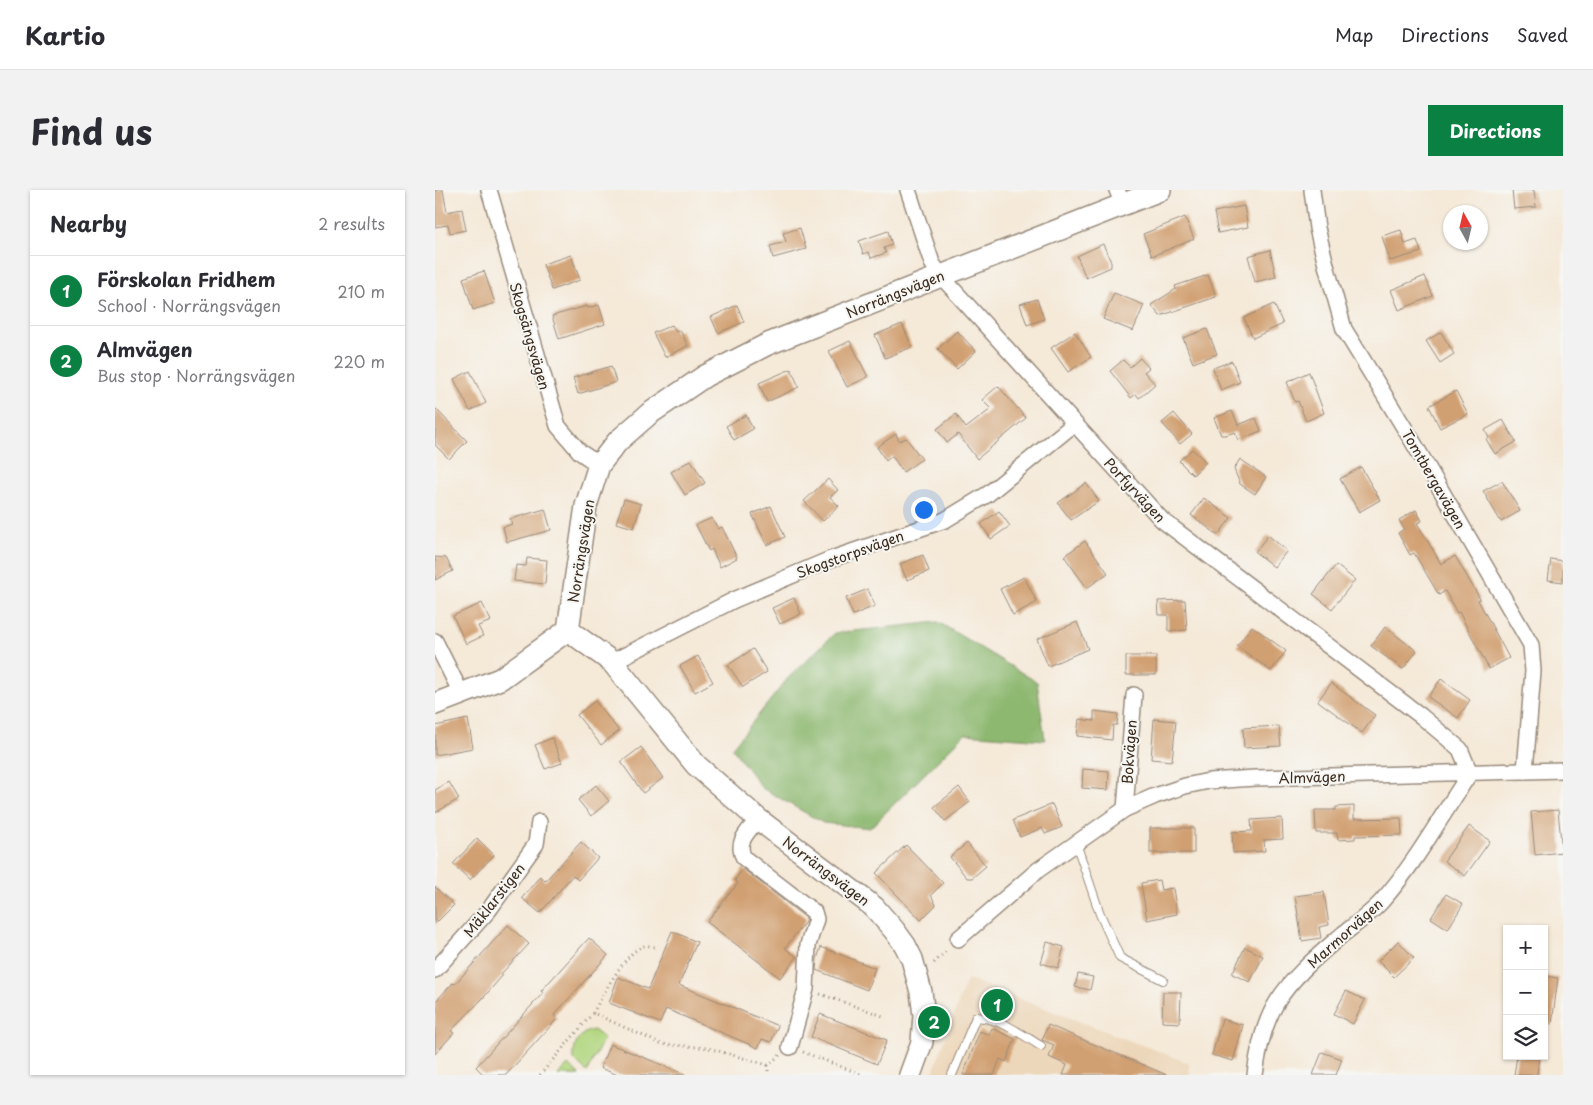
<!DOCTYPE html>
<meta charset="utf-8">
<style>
:root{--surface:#fff;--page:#f2f2f3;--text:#2b2b33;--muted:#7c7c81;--line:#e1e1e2;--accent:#0b8043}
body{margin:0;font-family:"Playpen Sans",sans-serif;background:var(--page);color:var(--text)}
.controls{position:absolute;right:15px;bottom:15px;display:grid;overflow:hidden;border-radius:0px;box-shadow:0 1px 4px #0004}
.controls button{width:45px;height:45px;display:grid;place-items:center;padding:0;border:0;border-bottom:1px solid var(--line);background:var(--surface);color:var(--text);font:25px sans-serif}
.compass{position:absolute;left:1008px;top:15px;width:45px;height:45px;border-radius:50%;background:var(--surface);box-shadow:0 1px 4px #0004;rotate:352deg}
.you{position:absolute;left:488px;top:319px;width:18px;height:18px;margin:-12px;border:4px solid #fff;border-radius:50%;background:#1a73e8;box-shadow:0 0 0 8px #1a73e833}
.badge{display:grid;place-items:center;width:32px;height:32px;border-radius:50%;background:var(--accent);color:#fff;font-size:16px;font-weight:700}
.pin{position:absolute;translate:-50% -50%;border:2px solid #fff;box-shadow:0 1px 5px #0006}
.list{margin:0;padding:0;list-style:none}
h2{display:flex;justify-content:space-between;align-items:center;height:65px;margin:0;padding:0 20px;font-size:21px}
h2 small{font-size:16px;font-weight:400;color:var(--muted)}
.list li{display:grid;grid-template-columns:32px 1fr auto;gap:15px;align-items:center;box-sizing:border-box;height:70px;padding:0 20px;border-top:1px solid var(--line)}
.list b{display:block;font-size:19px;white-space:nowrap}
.list p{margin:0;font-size:16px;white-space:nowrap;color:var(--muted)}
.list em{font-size:16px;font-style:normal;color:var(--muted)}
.icon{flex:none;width:28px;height:28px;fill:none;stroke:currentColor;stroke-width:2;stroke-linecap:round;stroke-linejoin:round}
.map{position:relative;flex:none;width:1128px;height:885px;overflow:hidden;border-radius:0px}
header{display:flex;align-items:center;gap:30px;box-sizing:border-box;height:70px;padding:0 25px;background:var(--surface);border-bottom:1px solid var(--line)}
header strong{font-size:24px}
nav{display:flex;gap:28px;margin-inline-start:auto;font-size:18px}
.intro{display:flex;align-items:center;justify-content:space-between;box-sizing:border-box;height:120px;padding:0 30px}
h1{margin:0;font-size:35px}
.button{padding:12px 22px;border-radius:0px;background:var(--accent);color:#fff;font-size:18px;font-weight:700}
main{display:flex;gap:30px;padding:0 30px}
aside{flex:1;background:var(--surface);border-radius:0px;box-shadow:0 1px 4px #0004}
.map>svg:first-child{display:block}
.built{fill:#edd7ba}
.green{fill:#b2d781;stroke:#768050}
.forest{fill:#8db86f;stroke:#647146}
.building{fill:#d1a072}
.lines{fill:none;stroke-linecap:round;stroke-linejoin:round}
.lane-casing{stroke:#988a7b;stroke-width:10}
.street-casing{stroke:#988a7b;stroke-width:18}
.secondary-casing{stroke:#988a7b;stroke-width:24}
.path{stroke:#988a7b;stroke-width:3;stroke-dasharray:1 4;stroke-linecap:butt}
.lane{stroke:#fff;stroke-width:8}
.street{stroke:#fff;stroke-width:15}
.secondary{stroke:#fff;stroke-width:21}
.labels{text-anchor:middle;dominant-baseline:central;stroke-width:4;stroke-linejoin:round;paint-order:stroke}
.street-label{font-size:14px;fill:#3b2a1e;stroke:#f6f6f2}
</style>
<header>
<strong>Kartio</strong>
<nav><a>Map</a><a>Directions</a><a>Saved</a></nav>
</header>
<div class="intro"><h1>Find us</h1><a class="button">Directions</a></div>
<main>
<aside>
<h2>Nearby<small>2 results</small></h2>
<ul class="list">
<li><span class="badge">1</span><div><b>Förskolan Fridhem</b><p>School · Norrängsvägen</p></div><em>210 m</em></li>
<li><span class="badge">2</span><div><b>Almvägen</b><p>Bus stop · Norrängsvägen</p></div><em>220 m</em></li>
</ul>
</aside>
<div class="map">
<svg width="1128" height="885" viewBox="0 0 1128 885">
<rect width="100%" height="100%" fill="#f6f6f2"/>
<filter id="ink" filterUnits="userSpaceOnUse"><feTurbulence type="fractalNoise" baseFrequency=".02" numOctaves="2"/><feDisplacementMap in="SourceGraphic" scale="10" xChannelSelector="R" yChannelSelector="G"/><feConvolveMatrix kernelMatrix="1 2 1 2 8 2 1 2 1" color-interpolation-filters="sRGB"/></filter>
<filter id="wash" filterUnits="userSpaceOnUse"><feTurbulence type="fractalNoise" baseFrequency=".0096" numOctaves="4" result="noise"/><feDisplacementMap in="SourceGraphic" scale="20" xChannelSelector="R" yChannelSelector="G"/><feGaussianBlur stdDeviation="1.12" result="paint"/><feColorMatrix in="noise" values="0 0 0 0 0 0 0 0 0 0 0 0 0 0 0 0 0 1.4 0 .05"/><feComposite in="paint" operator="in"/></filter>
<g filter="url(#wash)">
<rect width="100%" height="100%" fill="#f5e9d8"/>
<polygon class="built" points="532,789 754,873 755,885 497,885"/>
<g class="green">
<path d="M159 840 169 848 152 882 139 870C138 856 143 842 159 840Z"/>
<polygon points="133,875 144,885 123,885"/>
</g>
<polygon class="forest" points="503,432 602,492 610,550 530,544 435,638 388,633 327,598 297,558 353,488 400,443"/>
<g id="blocks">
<g class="building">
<polygon points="0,0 8,0 12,22 27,19 31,40 15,43 13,35 0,37"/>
<polygon points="1077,0 1099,0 1101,17 1079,19"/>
<polygon points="809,16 813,37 783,43 779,22"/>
<polygon points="750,27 759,49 717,66 708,44"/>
<polygon points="365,38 371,59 338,68 335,56 351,52 348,43"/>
<polygon points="966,40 970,54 982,50 986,62 955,71 947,46"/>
<polygon points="453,41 457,55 449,58 451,63 436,68 434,62 428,64 424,51"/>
<polygon points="668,54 676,72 676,77 651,88 642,66"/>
<polygon points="835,60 841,87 820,92 813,66"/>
<polygon points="136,65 145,90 117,100 108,74"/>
<polygon points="49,81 60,113 38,120 28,88"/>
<polygon points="773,85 781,107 725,126 716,115 741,99 740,96"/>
<polygon points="990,86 998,106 964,120 956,100"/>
<polygon points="679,103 709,115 698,141 668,129"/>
<polygon points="602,109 609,129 592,135 585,114"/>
<polygon points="839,114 848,134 818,148 809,128"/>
<polygon points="164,115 170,134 124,149 117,126 152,116 153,118"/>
<polygon points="302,115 309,132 283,143 276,127"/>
<polygon points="467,134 477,157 450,168 440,145"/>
<polygon points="237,135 241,142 245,140 253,156 230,167 218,143"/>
<polygon points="772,139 782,164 758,173 748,148"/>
<polygon points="522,141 541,161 522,179 503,159"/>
<polygon points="640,142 656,167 633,182 616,158"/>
<polygon points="1006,142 1019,164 1005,173 991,151"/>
<polygon points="415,151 433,187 412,197 394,161"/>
<polygon points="705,168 714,178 709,182 720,194 704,208 701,204 696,208 675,181 688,170 695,177"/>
<polygon points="797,171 805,192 786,200 778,178"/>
<polygon points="176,176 181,192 143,204 138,188"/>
<polygon points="356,179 364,197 332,212 324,193"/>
<polygon points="35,181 51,213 35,221 19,189"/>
<polygon points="874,182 889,223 871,231 863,211 860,212 852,192"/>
<polygon points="563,196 591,228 542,269 523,244 512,253 502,239 521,224 531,238 556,219 547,210"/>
<polygon points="1021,201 1033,224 1005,238 994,216"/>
<polygon points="0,218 32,251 14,269 0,255"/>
<polygon points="797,221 803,235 821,228 826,241 803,250 800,242 791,245 786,245 779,228"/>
<polygon points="739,223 757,244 745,254 727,233"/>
<polygon points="311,225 318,239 299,250 291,236"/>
<polygon points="1068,230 1081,252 1060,264 1051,249 1054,248 1050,240"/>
<polygon points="461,244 464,251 471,248 487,269 468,282 457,266 451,271 442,257"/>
<polygon points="757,259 771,272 758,285 744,271"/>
<polygon points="805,269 831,287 820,304 805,294 799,279"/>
<polygon points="256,270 270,293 250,305 236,282"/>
<polygon points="926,277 945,310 924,322 905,289"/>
<polygon points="393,289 403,300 395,307 404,316 388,331 369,311"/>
<polygon points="1067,291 1085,321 1066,332 1048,301"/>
<polygon points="651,293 664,311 636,330 623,313"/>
<polygon points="769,308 796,328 783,345 756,325"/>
<polygon points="189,309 206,314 199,338 181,333"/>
<polygon points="336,316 350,347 332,355 317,324"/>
<polygon points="110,319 116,340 72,352 68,337 77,334 75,329"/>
<polygon points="981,320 987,331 982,333 1006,374 1020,366 1045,409 1043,410 1074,468 1054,479 1024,422 1022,423 1010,401 1004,405 979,363 975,365 963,343 969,339 964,330"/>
<polygon points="564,321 575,336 556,349 546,334"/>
<polygon points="277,328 283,339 287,337 302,368 285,377 277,359 274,361 261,335"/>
<polygon points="833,345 852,361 839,377 820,362"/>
<polygon points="650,351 673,383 652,398 629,366"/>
<polygon points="488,365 494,381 472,390 465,374"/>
<polygon points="0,367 11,368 18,381 0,390"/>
<polygon points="92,368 112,370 110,394 79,391 81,375 91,376"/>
<polygon points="1116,369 1128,371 1128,392 1113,390"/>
<polygon points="901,375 920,390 897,419 878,404"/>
<polygon points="589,387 602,412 578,425 565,399"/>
<polygon points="433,399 440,416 418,425 411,408"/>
<polygon points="359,408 366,424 345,434 337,418"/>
<polygon points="750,410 752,440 733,441 733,425 724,425 723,411"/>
<polygon points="47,413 56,431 43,436 48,446 31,454 18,426"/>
<polygon points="642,432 653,459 613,476 602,449"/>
<polygon points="817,436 851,461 836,481 802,456"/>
<polygon points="950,437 982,461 968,479 936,456"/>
<polygon points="318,459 332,482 308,497 293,475"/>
<polygon points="263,466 278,492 260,502 245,476"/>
<rect x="691" y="466" width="30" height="19"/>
<polygon points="1006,489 1035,510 1023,528 993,507"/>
<polygon points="896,493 940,525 927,543 883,511"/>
<polygon points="160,511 184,541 166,555 142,525"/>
<polygon points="659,521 683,524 682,535 678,535 677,550 642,546 644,529 659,531"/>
<polygon points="33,529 38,558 0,565 0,536"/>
<polygon points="719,529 741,531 737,571 716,569"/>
<polygon points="844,536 846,556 809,558 808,538"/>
<polygon points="117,548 127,573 110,579 100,555"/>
<polygon points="206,557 228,588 208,603 186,572"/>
<polygon points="648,579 674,581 673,600 647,598"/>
<polygon points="14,592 24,609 0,623 0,600"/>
<polygon points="161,595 174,611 156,626 143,610"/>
<polygon points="524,597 535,612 510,631 499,617"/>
<polygon points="617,614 627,637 610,644 607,638 585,647 578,630"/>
<polygon points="919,616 919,629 966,628 967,645 920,646 920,649 903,650 902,643 881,643 880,620 901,620 901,617"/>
<polygon points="1123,620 1127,662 1100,665 1096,622"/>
<polygon points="847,628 848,649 829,650 830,661 798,663 797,642 817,641 816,630"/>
<polygon points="1034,636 1055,651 1030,686 1009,671"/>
<rect x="715" y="638" width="44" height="25"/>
<polygon points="42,648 59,665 35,690 18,674"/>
<polygon points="146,652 163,668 143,690 138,685 105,723 87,708 105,686 110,691"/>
<polygon points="532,653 551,676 537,688 532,688 515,667"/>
<polygon points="471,655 508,693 496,705 501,715 486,730 441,683"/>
<polygon points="308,679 371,728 370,732 350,758 362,767 345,788 272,732 303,693 300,690"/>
<polygon points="724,690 726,700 738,698 742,724 712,730 706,693"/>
<polygon points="0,697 19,715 0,734"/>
<polygon points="889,702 894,735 884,737 886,748 867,751 860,706"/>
<polygon points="1011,704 1028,714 1013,739 996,728"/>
<polygon points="73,735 94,754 66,784 68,785 49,807 16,841 19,843 0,864 0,812 18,793 20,794"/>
<polygon points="237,741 262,752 244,795 343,836 336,852 327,849 323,858 231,819 225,833 174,813 183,787 213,799"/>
<polygon points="154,748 173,765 119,825 122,829 71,885 49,885 41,877 108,803 106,801"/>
<polygon points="963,751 979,768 959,787 943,771"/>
<polygon points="612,752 629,757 623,778 606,773"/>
<polygon points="386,757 440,778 432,800 381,780 382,769"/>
<polygon points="810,757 828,766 815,792 797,784"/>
<polygon points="643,784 658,787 655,800 640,797"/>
<polygon points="1109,786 1123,788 1117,834 1109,834"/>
<polygon points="911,801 930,810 918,834 899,824"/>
<polygon points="728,802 746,802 745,833 727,832"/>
<polygon points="385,824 452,850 442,874 376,847"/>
<polygon points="787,829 808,835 798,871 777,865"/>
<polygon points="613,835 732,885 628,885 632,875 614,867 619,855 607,850"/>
<polygon points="557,838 580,849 571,872 565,869 559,885 528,885 545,841 554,845"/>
<polygon points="175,854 250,884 250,885 183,885 165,878"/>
<polygon points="887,862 907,869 901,885 878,885"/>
<polygon points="1082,866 1104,866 1102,885 1079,885"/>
</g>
</g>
</g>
<g filter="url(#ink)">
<use href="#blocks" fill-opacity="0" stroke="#988a7b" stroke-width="1"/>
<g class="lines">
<defs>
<g id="lane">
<polyline points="641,653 665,724 685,768 728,790"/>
<path d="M517 885 541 827C565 828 586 844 606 856"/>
</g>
<g id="street">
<polyline points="54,0 123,236 145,262 164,275"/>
<path d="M473 0 497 73 506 86 727 330 986 526 1025 559 1035 583C1006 626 981 673 946 712 935 724 921 734 908 744 885 764 858 786 842 812 829 833 823 861 820 885"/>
<polyline points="682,0 688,15"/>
<polyline points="877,0 882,38 891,75 909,139 978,252 1096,455 1098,481 1090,581"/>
<polyline points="0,451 27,505"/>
<polyline points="177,472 299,410 396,369 510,330 553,304 639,234"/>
<polyline points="690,619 699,505"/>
<path d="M323 629C313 642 300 652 309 668L379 722 381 729 373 755 371 799 355 857"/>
<polyline points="523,749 603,680 690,619 720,606 750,596 774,591 820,588 1128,580"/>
<polyline points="0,780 54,720 101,654 104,632"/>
</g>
<g id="secondary">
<polyline points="133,440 151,316 164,275 183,251 214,224 270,186 333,154 725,0"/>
<polyline points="133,440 177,472 261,575 323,629 439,717 459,740 470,755 477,769 486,802 489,825 487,852 475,885"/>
<polyline points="0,514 65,489 133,440"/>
</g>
</defs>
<use href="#lane" class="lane-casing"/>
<use href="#street" class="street-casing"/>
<use href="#secondary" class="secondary-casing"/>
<g class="path">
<polyline points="499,773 513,759"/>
<polyline points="385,804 451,827"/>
<path d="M158 823C167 807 190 761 209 756 212 755 218 757 221 757"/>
<polyline points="368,862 428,885"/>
<polyline points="333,875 333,885"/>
<polyline points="105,885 158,823 226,854 273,858 333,875 345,865"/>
</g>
<use href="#lane" class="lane"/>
<use href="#street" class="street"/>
<use href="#secondary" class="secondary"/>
</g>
</g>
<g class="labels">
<g class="street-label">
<text transform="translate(460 104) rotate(-22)">Norrängsvägen</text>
<text transform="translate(95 146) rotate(74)">Skogsängsvägen</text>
<text transform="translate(999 289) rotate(60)">Tomtbergavägen</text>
<text transform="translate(700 300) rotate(47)">Porfyrvägen</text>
<text transform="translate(146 361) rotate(-81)">Norrängsvägen</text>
<text transform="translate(415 364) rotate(-20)">Skogstorpsvägen</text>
<text transform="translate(694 562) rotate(-86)">Bokvägen</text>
<text transform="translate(877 587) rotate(-2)">Almvägen</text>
<text transform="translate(391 681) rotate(37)">Norrängsvägen</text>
<text transform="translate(59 710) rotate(-52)">Mäklarstigen</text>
<text transform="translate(910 743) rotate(-42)">Marmorvägen</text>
</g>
</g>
</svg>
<div class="controls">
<button>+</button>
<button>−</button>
<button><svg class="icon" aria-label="layers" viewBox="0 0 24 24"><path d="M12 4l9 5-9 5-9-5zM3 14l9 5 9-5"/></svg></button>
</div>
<svg class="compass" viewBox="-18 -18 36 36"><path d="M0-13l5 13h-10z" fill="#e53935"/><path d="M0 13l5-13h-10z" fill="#7c7c81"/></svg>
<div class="you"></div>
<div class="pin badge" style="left:562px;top:815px">1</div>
<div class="pin badge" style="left:499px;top:832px">2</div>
</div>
</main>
